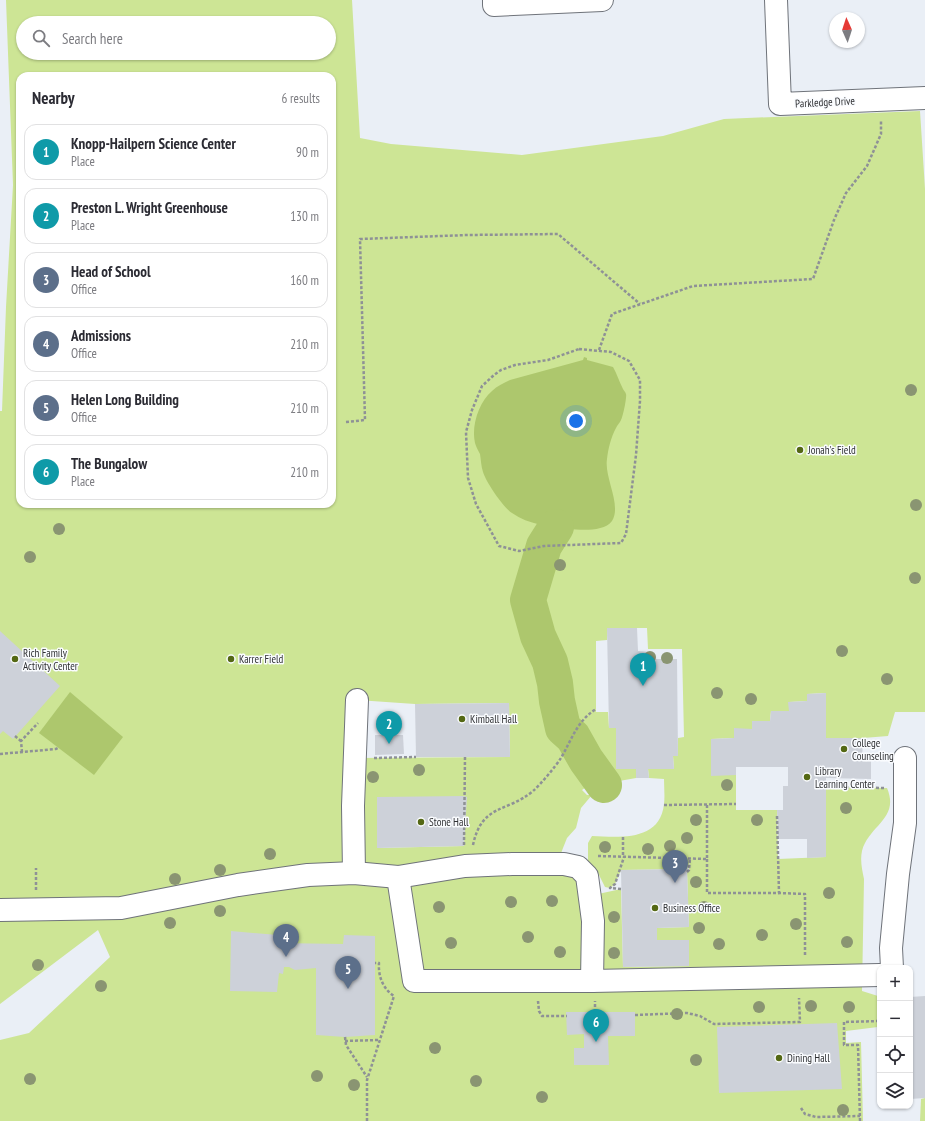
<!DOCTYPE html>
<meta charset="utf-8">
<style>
:root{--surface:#fff;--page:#f7f7f7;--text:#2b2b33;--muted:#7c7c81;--line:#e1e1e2;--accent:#546814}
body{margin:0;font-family:"PT Sans Narrow",sans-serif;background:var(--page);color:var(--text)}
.controls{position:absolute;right:12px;bottom:12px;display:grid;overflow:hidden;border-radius:8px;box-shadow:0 1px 3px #0004}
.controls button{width:36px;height:36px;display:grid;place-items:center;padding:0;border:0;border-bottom:1px solid var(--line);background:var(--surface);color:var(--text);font:20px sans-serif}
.compass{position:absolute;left:829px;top:12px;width:36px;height:36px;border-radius:50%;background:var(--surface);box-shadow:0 1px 3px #0004;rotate:357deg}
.you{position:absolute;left:576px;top:421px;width:14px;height:14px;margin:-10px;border:3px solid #fff;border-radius:50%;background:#1a73e8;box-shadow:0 0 0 6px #1a73e833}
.badge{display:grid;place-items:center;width:26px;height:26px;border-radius:50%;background:var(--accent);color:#fff;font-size:13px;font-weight:700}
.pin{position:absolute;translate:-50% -33px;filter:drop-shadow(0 1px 2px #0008)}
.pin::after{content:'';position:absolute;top:21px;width:14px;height:12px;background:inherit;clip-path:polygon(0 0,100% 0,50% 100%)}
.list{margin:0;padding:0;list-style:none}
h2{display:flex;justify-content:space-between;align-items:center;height:52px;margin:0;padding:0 16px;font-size:17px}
h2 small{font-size:13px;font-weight:400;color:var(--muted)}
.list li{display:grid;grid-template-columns:26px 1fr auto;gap:12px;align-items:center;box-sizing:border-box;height:56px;margin:0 8px 8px;padding:0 8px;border:1px solid var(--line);border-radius:12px}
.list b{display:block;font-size:15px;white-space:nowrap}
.list p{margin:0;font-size:13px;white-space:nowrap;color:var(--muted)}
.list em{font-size:13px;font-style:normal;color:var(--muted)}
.icon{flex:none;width:22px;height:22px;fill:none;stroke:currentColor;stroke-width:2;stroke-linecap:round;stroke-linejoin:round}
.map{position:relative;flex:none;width:925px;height:1121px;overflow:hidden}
.search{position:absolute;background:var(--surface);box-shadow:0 1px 3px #0004;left:16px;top:16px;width:320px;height:44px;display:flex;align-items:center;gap:10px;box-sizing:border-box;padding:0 14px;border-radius:22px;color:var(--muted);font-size:15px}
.panel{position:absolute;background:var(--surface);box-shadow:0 1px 3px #0004;left:16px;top:72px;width:320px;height:436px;border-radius:12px}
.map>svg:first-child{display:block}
.green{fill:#cde595;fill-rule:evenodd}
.water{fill:#adc76d}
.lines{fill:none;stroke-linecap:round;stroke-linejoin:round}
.river{stroke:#adc76d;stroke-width:36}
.building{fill:#cdd1d9}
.minor-casing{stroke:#6f737a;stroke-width:24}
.path{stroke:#8e9196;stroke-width:2.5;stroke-dasharray:3 2;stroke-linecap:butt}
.minor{stroke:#fff;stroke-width:22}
.tree{fill:#8a9572}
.poi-dot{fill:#546814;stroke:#fafcff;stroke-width:1.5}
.labels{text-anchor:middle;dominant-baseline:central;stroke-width:3;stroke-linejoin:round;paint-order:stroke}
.street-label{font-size:11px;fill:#2f3033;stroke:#fafcff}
.poi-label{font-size:11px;fill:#2f3033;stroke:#fafcff;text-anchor:start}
</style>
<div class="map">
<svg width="925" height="1121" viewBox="0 0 925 1121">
<rect width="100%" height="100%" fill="#eaeff6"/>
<g class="green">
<path d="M6 0H352L360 138 391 144 522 155 663 136 724 119 920 111 925 189V712H895L888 736 863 738H826V693L807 694V701L789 702V711H771L770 721H752V729H735L734 738 711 739V775H736V810H777L778 860V859L826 857V787L887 788C900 819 869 825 862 851 860 860 862 870 864 879L862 991 878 996C882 1005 881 1018 878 1027L846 1031V1043L861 1042 863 1121H0V1040L29 1033 110 957 98 930 0 1004V411H2L6 307 13 185ZM23 23H329V53H23ZM20 76H332V504H20ZM608 628H647L648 649H682L684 737 678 738V756H673L674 769H648L649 778 664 779C664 787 665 796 664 804 660 842 619 837 592 836L588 843V862L597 871 605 887 610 888 615 884 621 870 687 869 690 861 689 870 687 872 689 927 657 928V940H689V966L623 967 621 889 589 896 564 864 560 856 563 848 567 838 576 828 581 808 592 795H587L582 790 593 782 595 787H600L608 783 636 778V769H616V728H609L608 712H596V641L607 640ZM357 700 415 704 509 703 510 757 355 758ZM377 797H464V846L377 848Z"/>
<polygon points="925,1098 925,1121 920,1121 921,1099"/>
</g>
<g class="water">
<path d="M584 357 587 358V360L613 367C617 374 619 381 623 389 624 391 625 391 626 394 627 397 623 417 621 420 620 423 617 425 616 428 611 437 608 449 607 459 604 478 622 505 612 521 604 532 581 530 569 529 549 526 529 525 512 513 503 507 486 482 483 472 481 466 481 460 480 454 478 450 476 447 475 443 471 426 479 402 492 391 497 386 504 383 510 380L583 360Z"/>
<polygon points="70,692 123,737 94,775 39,733"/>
</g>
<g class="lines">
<polyline class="river" points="556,527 544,546 528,600 538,636 550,662 555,683 557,701 563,728 573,737 586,760 604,785"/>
</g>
<g class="building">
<polygon points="607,628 637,628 638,651 649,652 650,659 677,659 678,756 673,756 674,769 648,769 649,778 636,778 636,769 616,769 616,728 609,728"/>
<polygon points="0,631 60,686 13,739 3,731 0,734"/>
<polygon points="826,693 826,738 863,738 862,761 871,761 871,779 826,778 826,857 807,858 807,839 778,839 777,810 783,810 783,786 788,786 788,767 736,767 736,775 711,776 711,739 734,738 734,728 752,729 752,721 770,721 771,711 789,711 788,702 807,701 807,694"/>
<polygon points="509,703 510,757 416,757 415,704"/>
<polygon points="375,735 403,735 404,754 375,755"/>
<polygon points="464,796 467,797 464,846 377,848 377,797"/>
<polygon points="687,869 689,927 657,928 657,940 689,940 689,966 623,967 621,870"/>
<polygon points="231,931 278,935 279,943 343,944 344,935 375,936 375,1035 345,1037 316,1035 316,968 295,970 289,967 284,967 283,974 279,973 277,992 230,991"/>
<polygon points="925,996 925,1098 910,1099 910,997"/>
<polygon points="566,1012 635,1012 635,1036 608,1036 609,1065 574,1065 574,1048 584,1048 584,1034 567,1035"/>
<polygon points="837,1023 842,1089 719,1093 717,1027"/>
</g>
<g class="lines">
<defs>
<g id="minor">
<polyline points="494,0 494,5 602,0"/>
<polyline points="776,0 780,104 925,98"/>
<polyline points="354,873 353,806 357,700"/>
<polyline points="0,910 121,908 238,885 308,875 354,873 398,877 465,866 512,864 564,864 578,867 587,876 593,921 592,981 414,981 398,877"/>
<polyline points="892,968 891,948 898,874 905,823 905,758"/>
<polyline points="592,981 880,975"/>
</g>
</defs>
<use href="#minor" class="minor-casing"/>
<g class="path">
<polygon points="579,349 611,352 629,361 640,380 640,401 636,455 626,534 621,543 544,546 519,551 499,546 476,504 468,478 466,432 472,410 482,386 494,375 501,370 515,365 548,360"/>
<polyline points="599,350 612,314 693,286 813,279 834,220 846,193 867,166 881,134 881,120"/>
<polyline points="346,422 365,420 360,239 468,235 558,234 640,304"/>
<polyline points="15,736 21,741"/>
<polyline points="22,752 21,741 38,723"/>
<polyline points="0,754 56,749 58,748"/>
<polyline points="374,758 416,757"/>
<polyline points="826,787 885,788"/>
<polyline points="664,805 736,804"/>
<polyline points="623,837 623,857"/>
<polyline points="464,845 465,757"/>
<path d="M473 845C482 803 507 813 533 791 542 783 555 767 561 758 572 739 577 721 596 709"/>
<polyline points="598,856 707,859 707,804"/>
<polyline points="707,859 707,893 779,893 777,816"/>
<polyline points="687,872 689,870 690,858"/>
<polyline points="621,889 610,888 615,884 624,857"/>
<polyline points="36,890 36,868"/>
<polyline points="778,893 805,894 805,957"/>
<polyline points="538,1001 539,1011 542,1016 567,1016"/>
<polyline points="595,1012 595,1001"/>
<polyline points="635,1015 687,1013 700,1016 714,1024 800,1022 799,998"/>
<polyline points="345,1037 346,1045 367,1077"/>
<polyline points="345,1041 379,1040"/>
<polyline points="801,1108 805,1114 816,1117 860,1116"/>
<path d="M367 1121V1080L394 996C383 989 378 976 379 963H375"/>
<polyline points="860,1121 858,1045 844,1045 844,1022 880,1021"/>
</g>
<use href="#minor" class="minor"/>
</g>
<g class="tree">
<circle cx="911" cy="390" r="6"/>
<circle cx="916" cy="505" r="6"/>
<circle cx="59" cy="529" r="6"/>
<circle cx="30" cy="557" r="6"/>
<circle cx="560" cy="565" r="6"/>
<circle cx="915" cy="578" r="6"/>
<circle cx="842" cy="651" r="6"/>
<circle cx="650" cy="657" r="6"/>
<circle cx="667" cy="658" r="6"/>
<circle cx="887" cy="679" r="6"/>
<circle cx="717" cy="693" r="6"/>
<circle cx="751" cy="699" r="6"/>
<circle cx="419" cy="770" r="6"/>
<circle cx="373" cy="777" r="6"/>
<circle cx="727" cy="785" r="6"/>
<circle cx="846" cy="808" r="6"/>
<circle cx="696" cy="820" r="6"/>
<circle cx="757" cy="820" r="6"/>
<circle cx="687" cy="838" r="6"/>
<circle cx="670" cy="846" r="6"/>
<circle cx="605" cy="847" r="6"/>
<circle cx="648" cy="849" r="6"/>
<circle cx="270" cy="854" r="6"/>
<circle cx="220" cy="870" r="6"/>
<circle cx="175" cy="879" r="6"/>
<circle cx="696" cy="882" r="6"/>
<circle cx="829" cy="893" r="6"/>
<circle cx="552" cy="901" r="6"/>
<circle cx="511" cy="902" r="6"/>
<circle cx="439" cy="907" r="6"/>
<circle cx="704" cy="907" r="6"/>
<circle cx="220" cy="911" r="6"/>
<circle cx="614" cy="917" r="6"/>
<circle cx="170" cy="923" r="6"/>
<circle cx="796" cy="924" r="6"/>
<circle cx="699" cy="928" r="6"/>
<circle cx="762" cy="935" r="6"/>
<circle cx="528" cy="937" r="6"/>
<circle cx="847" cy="942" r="6"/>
<circle cx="451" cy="943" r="6"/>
<circle cx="719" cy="944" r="6"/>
<circle cx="560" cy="952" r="6"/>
<circle cx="614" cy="953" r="6"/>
<circle cx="38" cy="965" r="6"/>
<circle cx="101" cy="986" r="6"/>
<circle cx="811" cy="1006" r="6"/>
<circle cx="759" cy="1007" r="6"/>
<circle cx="849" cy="1007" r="6"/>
<circle cx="677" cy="1014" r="6"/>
<circle cx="435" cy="1048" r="6"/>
<circle cx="696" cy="1060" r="6"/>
<circle cx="317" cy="1076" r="6"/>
<circle cx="30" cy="1079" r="6"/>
<circle cx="476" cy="1081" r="6"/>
<circle cx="354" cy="1085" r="6"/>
<circle cx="542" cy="1097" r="6"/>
<circle cx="843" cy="1110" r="6"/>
</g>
<g class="poi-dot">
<circle cx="800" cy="450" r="4"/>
<circle cx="15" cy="659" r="4"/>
<circle cx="231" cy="659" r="4"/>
<circle cx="462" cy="719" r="4"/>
<circle cx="844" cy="749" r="4"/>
<circle cx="807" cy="777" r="4"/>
<circle cx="421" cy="822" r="4"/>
<circle cx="655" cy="908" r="4"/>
<circle cx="779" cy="1058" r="4"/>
</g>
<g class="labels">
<g class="street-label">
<text transform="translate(825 102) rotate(-3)">Parkledge Drive</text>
</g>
<g class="poi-label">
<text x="808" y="450">Jonah's Field</text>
<text x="23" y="653">Rich Family<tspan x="23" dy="13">Activity Center</tspan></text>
<text x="239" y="659">Karrer Field</text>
<text x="470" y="719">Kimball Hall</text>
<text x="852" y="743">College<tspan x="852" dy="13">Counseling</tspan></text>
<text x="815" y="771">Library<tspan x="815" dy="13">Learning Center</tspan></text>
<text x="429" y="822">Stone Hall</text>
<text x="663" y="908">Business Office</text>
<text x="787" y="1058">Dining Hall</text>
</g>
</g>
</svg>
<div class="controls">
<button>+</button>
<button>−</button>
<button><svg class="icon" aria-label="locate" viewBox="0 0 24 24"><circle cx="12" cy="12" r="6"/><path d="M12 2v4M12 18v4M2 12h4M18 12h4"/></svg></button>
<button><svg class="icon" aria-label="layers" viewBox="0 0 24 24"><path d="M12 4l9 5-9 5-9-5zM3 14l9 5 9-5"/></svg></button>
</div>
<svg class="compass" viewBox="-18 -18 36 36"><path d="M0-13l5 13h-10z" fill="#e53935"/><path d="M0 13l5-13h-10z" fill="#7c7c81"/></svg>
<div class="you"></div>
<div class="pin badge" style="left:643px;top:686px;background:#0f9aa8">1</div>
<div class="pin badge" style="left:389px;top:744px;background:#0f9aa8">2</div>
<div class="pin badge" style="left:675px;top:883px;background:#5c6f8a">3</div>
<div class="pin badge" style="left:286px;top:957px;background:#5c6f8a">4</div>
<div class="pin badge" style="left:348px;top:989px;background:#5c6f8a">5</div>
<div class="pin badge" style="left:596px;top:1042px;background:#0f9aa8">6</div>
<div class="search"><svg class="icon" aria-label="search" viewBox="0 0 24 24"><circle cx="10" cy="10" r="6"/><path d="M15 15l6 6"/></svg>Search here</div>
<section class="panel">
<h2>Nearby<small>6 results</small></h2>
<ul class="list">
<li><span class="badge" style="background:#0f9aa8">1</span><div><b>Knopp-Hailpern Science Center</b><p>Place</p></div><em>90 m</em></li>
<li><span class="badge" style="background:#0f9aa8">2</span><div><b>Preston L. Wright Greenhouse</b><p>Place</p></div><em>130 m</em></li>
<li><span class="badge" style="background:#5c6f8a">3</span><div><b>Head of School</b><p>Office</p></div><em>160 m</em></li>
<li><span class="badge" style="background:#5c6f8a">4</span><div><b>Admissions</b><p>Office</p></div><em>210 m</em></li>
<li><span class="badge" style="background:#5c6f8a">5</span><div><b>Helen Long Building</b><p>Office</p></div><em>210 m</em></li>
<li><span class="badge" style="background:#0f9aa8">6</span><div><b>The Bungalow</b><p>Place</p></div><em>210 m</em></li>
</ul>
</section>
</div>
